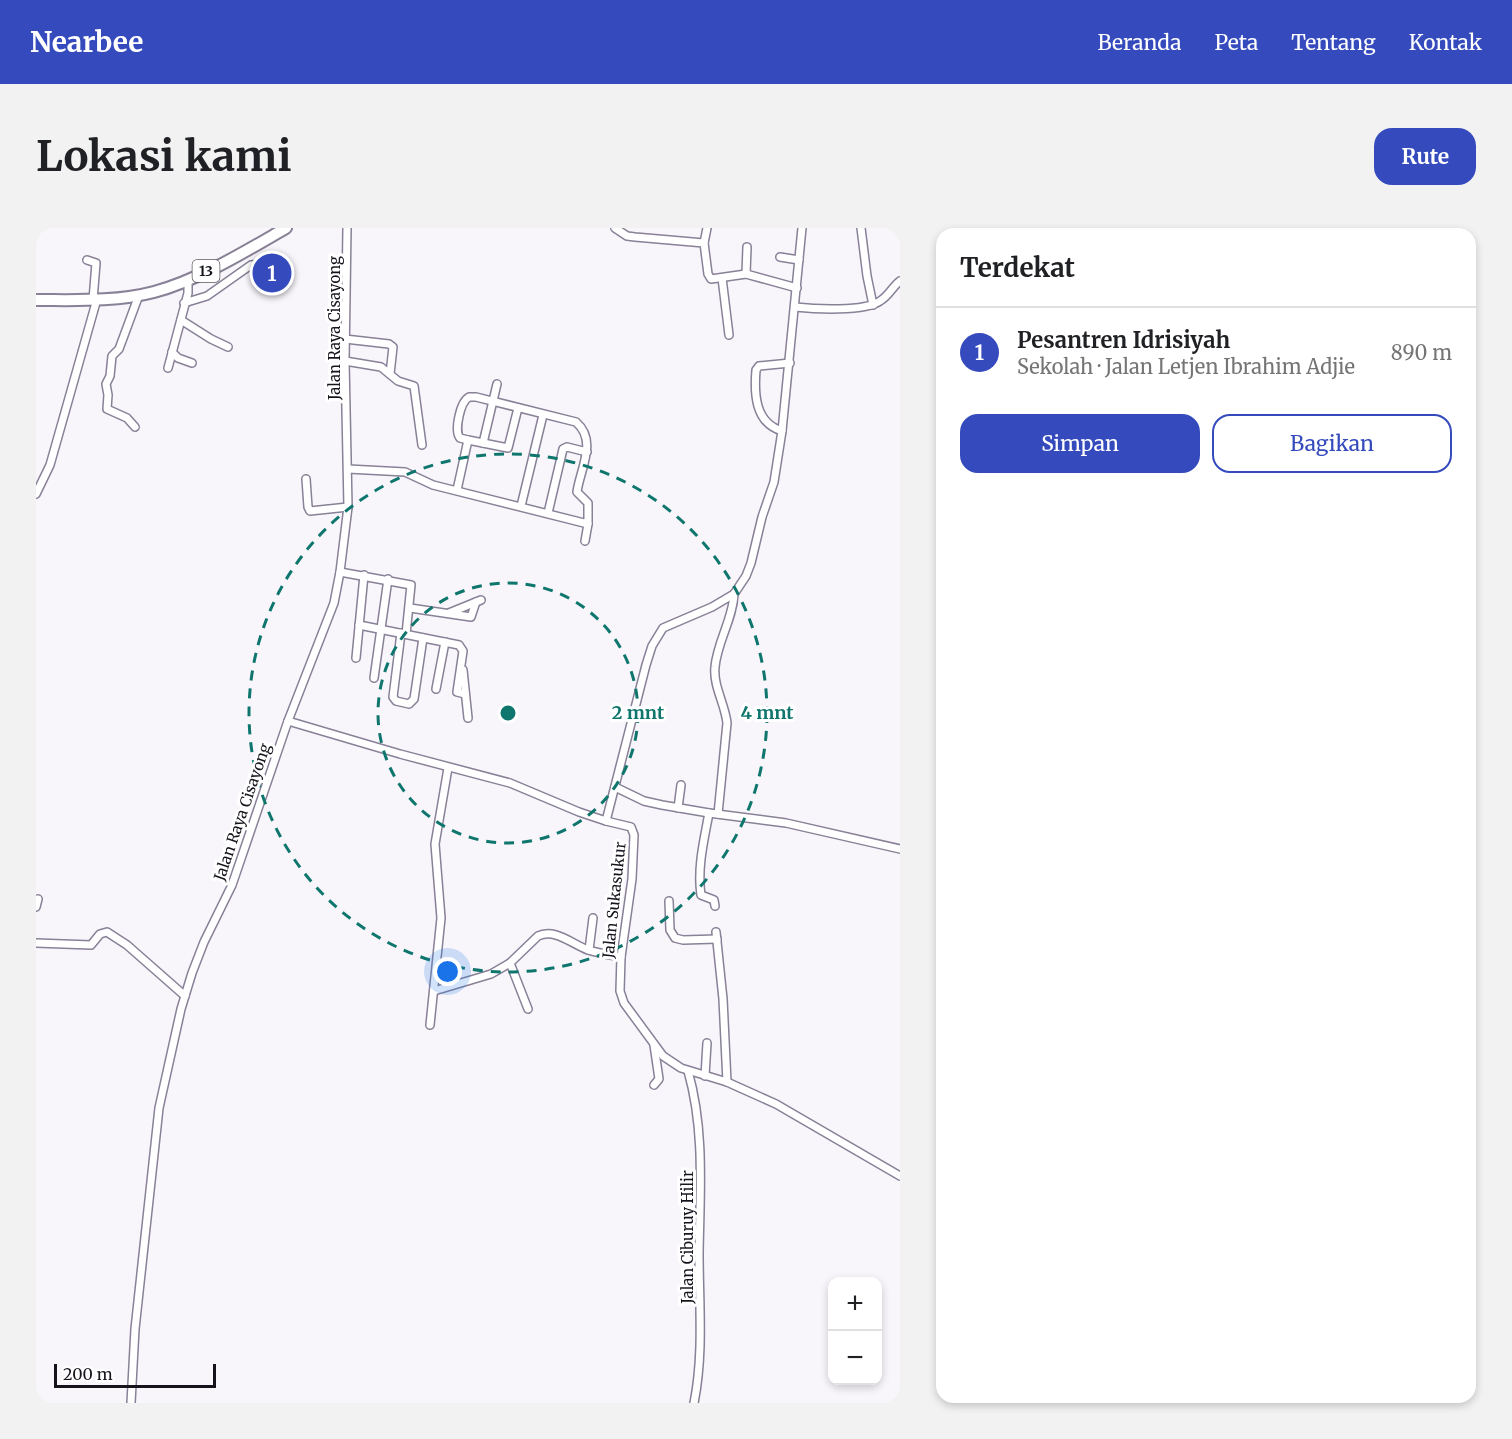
<!DOCTYPE html>
<html lang="id">
<meta charset="utf-8">
<style>
:root{--surface:#fff;--page:#f2f2f2;--text:#202124;--muted:#757577;--line:#e0e0e0;--accent:#354abc}
body{margin:0;font-family:Merriweather,serif;background:var(--page);color:var(--text)}
.controls{position:absolute;right:18px;bottom:18px;display:grid;overflow:hidden;border-radius:12px;box-shadow:0 3px 9px #0003}
.controls button{width:54px;height:54px;display:grid;place-items:center;padding:0;border:0;border-bottom:2px solid var(--line);background:var(--surface);color:var(--text);font:30px sans-serif}
.scale{position:absolute;left:18px;bottom:15px;width:162px;box-sizing:border-box;padding-left:6px;border:3px solid #16131c;border-top:0;font-size:16px;line-height:21px;white-space:nowrap;color:#16131c;-webkit-text-stroke:4px #fff;paint-order:stroke}
.you{position:absolute;left:412px;top:744px;width:21px;height:21px;margin:-15px;border:4px solid #fff;border-radius:50%;background:#1a73e8;box-shadow:0 0 0 9px #1a73e833}
.badge{display:grid;place-items:center;width:39px;height:39px;border-radius:50%;background:var(--accent);color:#fff;font-size:20px;font-weight:700}
.pin{position:absolute;translate:-50% -50%;border:3px solid #fff;box-shadow:0 2px 6px #0006}
.list{margin:0;padding:0;list-style:none}
h2{display:flex;justify-content:space-between;align-items:center;height:78px;margin:0;padding:0 24px;font-size:26px}
h2 small{font-size:20px;font-weight:400;color:var(--muted)}
.list li{display:grid;grid-template-columns:39px 1fr auto;gap:18px;align-items:center;box-sizing:border-box;height:90px;padding:0 24px;border-top:2px solid var(--line)}
.list b{display:block;font-size:22px;white-space:nowrap}
.list p{margin:0;font-size:20px;white-space:nowrap;color:var(--muted)}
.list em{font-size:20px;font-style:normal;color:var(--muted)}
.actions{display:flex;gap:12px;padding:18px 24px}
.actions a{flex:1;padding:14px 0;border:2px solid var(--accent);border-radius:18px;text-align:center;font-size:21px;color:var(--accent)}
.actions .main{background:var(--accent);color:#fff}
.map{position:relative;flex:none;width:864px;height:1175px;overflow:hidden;border-radius:18px}
header{display:flex;align-items:center;gap:36px;box-sizing:border-box;height:84px;padding:0 30px;background:var(--accent);color:#fff}
header strong{font-size:28px}
nav{display:flex;gap:33px;margin-inline-start:auto;font-size:21px}
.intro{display:flex;align-items:center;justify-content:space-between;box-sizing:border-box;height:144px;padding:0 36px}
h1{margin:0;font-size:42px}
.button{padding:15px 27px;border-radius:18px;background:var(--accent);color:#fff;font-size:21px;font-weight:700}
main{display:flex;gap:36px;padding:0 36px}
aside{flex:1;background:var(--surface);border-radius:18px;box-shadow:0 3px 9px #0003}
.map>svg:first-child{display:block}
.lines{fill:none;stroke-linecap:round;stroke-linejoin:round}
.minor-casing{stroke:#888197;stroke-width:10}
.trunk-casing{stroke:#888197;stroke-width:14}
.minor{stroke:#fff;stroke-width:7}
.trunk{stroke:#fff;stroke-width:10}
.ring{fill:none;stroke:#0f766e;stroke-width:3;stroke-dasharray:10 8}
.labels{text-anchor:middle;dominant-baseline:central;stroke-width:6;stroke-linejoin:round;paint-order:stroke}
.shield{fill:#fff;stroke:#5c5a60;stroke-width:1.5}
.shield-label{font-size:14px;font-weight:bold;fill:#16131c}
.street-label{font-size:15px;fill:#16131c;stroke:#fff}
.centre{fill:#0f766e;stroke:#fff;stroke-width:3}
.ring-label{font-size:18px;text-anchor:middle;font-weight:bold;fill:#0f766e;stroke:#fff;stroke-width:6;stroke-linejoin:round;paint-order:stroke}
</style>
<header>
<strong>Nearbee</strong>
<nav><a>Beranda</a><a>Peta</a><a>Tentang</a><a>Kontak</a></nav>
</header>
<div class="intro"><h1>Lokasi kami</h1><a class="button">Rute</a></div>
<main>
<div class="map">
<svg width="864" height="1175" viewBox="0 0 864 1175">
<rect width="100%" height="100%" fill="#f8f6fb"/>
<g class="lines">
<defs>
<g id="minor">
<polyline points="579,0 591,8 599,9 668,15 672,46 675,51 710,46 761,60"/>
<polyline points="825,0 831,48 837,77"/>
<polyline points="668,15 671,0"/>
<polyline points="744,29 763,32"/>
<polyline points="51,32 60,35 57,72"/>
<polyline points="710,46 711,19"/>
<polyline points="686,50 693,107"/>
<polyline points="148,75 171,68 215,37 234,35 251,42"/>
<path d="M759 79C778 81 829 84 844 73 853 68 856 59 864 53"/>
<polyline points="145,92 175,111 192,119"/>
<polyline points="309,111 353,116 357,119 354,146"/>
<polyline points="136,124 142,130 156,135"/>
<polyline points="309,133 345,139 362,153 378,158 386,217"/>
<polyline points="132,140 152,65 152,54 154,51"/>
<polyline points="99,199 91,190 71,181 72,167 70,156 74,148 76,128 83,121 103,67"/>
<path d="M746 203C719 195 718 166 720 142L723 138 754 135"/>
<polyline points="447,215 461,156"/>
<path d="M312 241 369 244 397 257 552 296V275L541 264C544 241 562 213 540 194L440 169H433C424 174 418 203 424 210L432 212"/>
<polyline points="270,251 272,279 274,283 312,279"/>
<polyline points="421,262 432,212 472,220 482,180"/>
<polyline points="0,266 14,237 61,71"/>
<polyline points="485,278 507,187"/>
<polyline points="512,285 527,221 531,219 551,224"/>
<polyline points="549,313 552,296"/>
<polyline points="304,344 375,357 370,406"/>
<polyline points="374,380 435,389 440,374"/>
<polyline points="413,385 445,372"/>
<polyline points="323,397 423,417 427,423 421,464 429,466"/>
<polyline points="365,405 357,469 360,473 373,476 378,471 387,410"/>
<polyline points="320,430 328,347"/>
<polyline points="427,442 432,490"/>
<polyline points="338,450 352,351"/>
<polyline points="400,461 409,414"/>
<polyline points="252,493 364,526 474,555 543,584 570,593 595,599 598,607 596,651 585,729 584,763 588,775 627,828 645,840 691,854 740,876 864,948"/>
<polyline points="579,559 608,573 626,577 673,585 750,595 864,621"/>
<polyline points="642,580 645,557"/>
<path d="M673 585C668 612 661 640 665 667L678 672 679 678"/>
<path d="M682 586 691 495C689 476 677 458 679 439 681 414 697 391 698 366"/>
<polyline points="570,593 610,437 616,418 627,400 676,379 698,366 710,348 715,335 726,289 738,254 746,203 766,0"/>
<polyline points="633,673 634,702 639,710 647,712 681,711"/>
<polyline points="0,679 2,671"/>
<polyline points="680,704 687,771 691,854"/>
<polyline points="0,715 55,717 64,706 71,704 91,717 149,768"/>
<polyline points="553,722 557,690"/>
<polyline points="474,735 492,781"/>
<path d="M398 763 455 746 474 735 502 708C519 700 536 716 552 722 562 725 574 727 585 729"/>
<polyline points="394,797 405,690 399,616 412,540"/>
<path d="M652 843C669 902 664 964 663 1025 663 1075 668 1125 658 1175"/>
<polyline points="669,848 671,815"/>
<polyline points="618,857 623,851 618,817"/>
<polyline points="95,1175 99,1101 123,880 145,781 156,745 168,714 196,657 252,493 298,375 304,344 312,279 309,133 311,0"/>
</g>
<path id="trunk" d="M0 72C39 72 80 74 118 64 163 52 210 23 250 0"/>
</defs>
<use href="#minor" class="minor-casing"/>
<use href="#trunk" class="trunk-casing"/>
<use href="#minor" class="minor"/>
<use href="#trunk" class="trunk"/>
</g>
<g class="ring">
<circle cx="472" cy="485" r="130"/>
<circle cx="472" cy="485" r="259"/>
</g>
<g class="labels">
<rect class="shield" x="156.5" y="32" width="27" height="22" rx="4.5"/>
<g class="shield-label">
<text x="170" y="43">13</text>
</g>
<g class="street-label">
<text transform="translate(298 100) rotate(-90)">Jalan Raya Cisayong</text>
<text transform="translate(206 584) rotate(-71)">Jalan Raya Cisayong</text>
<text transform="translate(578 672) rotate(-84)">Jalan Sukasukur</text>
<text transform="translate(651 1009) rotate(-90)">Jalan Ciburuy Hilir</text>
</g>
</g>
<circle cx="472" cy="485" r="9" class="centre"/>
<g class="ring-label">
<text x="602" y="491">2 mnt</text>
<text x="731" y="491">4 mnt</text>
</g>
</svg>
<div class="controls">
<button>+</button>
<button>−</button>
</div>
<div class="scale">200 m</div>
<div class="you"></div>
<div class="pin badge" style="left:236px;top:45px">1</div>
</div>
<aside>
<h2>Terdekat<small></small></h2>
<ul class="list">
<li><span class="badge">1</span><div><b>Pesantren Idrisiyah</b><p>Sekolah · Jalan Letjen Ibrahim Adjie</p></div><em>890 m</em></li>
</ul>
<div class="actions"><a class="main">Simpan</a><a>Bagikan</a></div>
</aside>
</main>
